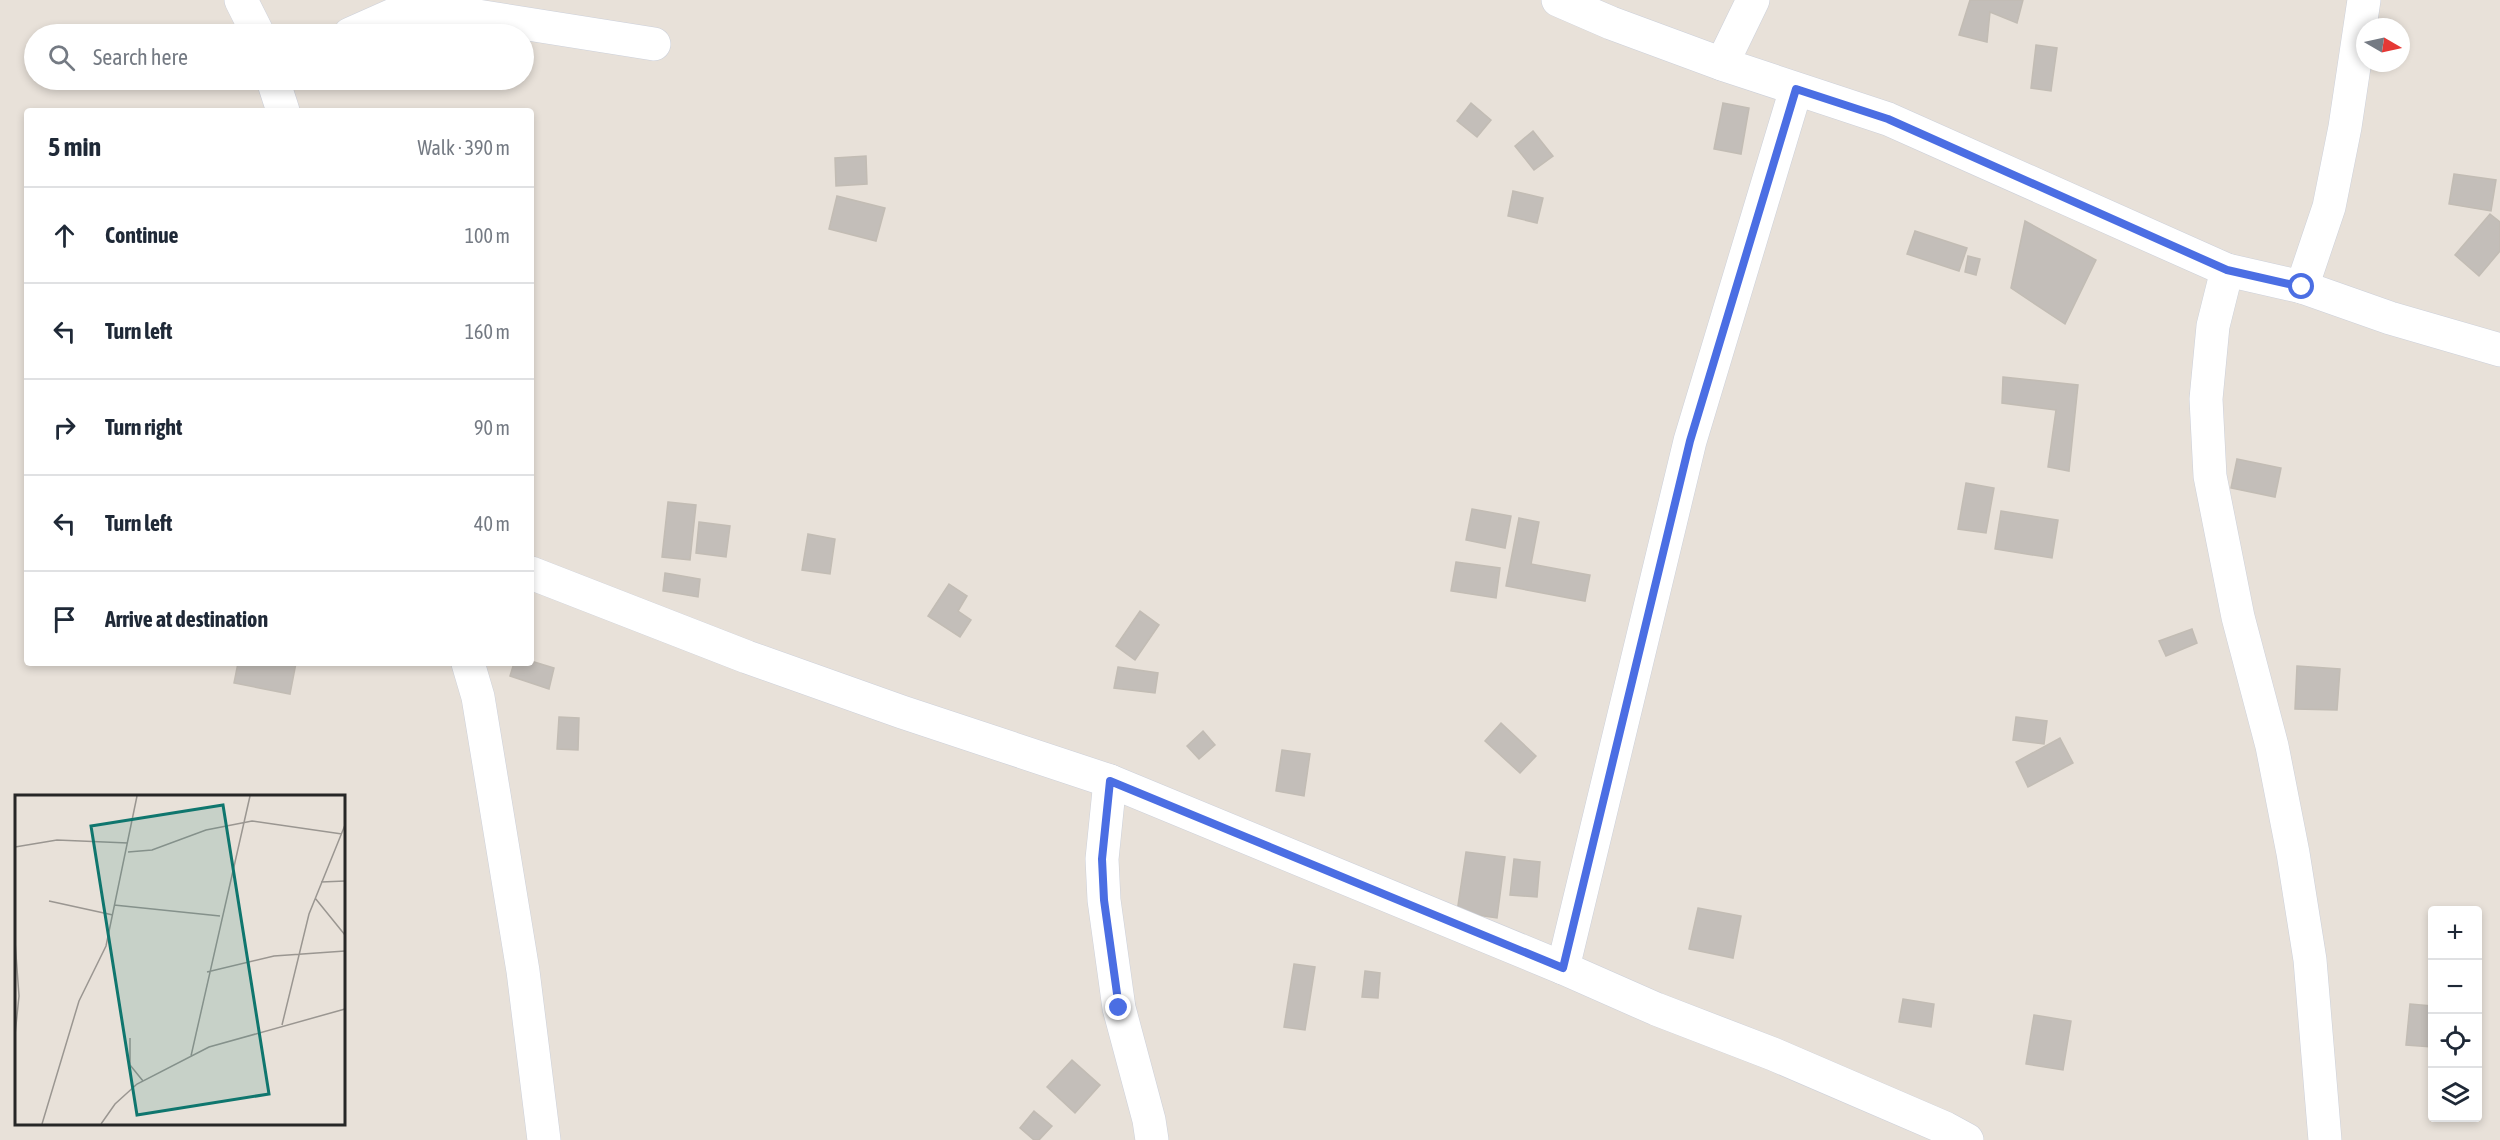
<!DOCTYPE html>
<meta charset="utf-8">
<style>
:root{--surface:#fff;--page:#f6f6f7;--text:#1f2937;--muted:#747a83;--line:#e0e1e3}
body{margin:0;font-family:"Asap Condensed",sans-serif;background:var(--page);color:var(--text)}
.controls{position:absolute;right:18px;bottom:18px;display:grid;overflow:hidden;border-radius:6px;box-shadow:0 3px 9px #0003}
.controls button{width:54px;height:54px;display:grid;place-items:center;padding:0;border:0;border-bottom:2px solid var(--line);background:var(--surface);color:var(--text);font:30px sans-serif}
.compass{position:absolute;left:2356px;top:18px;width:54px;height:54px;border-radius:50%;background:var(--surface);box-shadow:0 3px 9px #0003;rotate:99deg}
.stop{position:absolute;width:18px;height:18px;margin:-14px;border:4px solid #4b6ee3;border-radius:50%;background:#fff}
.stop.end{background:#4b6ee3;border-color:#fff;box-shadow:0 2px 6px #0008}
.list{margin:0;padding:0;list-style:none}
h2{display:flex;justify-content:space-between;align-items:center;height:78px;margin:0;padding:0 24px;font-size:26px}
h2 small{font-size:20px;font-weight:400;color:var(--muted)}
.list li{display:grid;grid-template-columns:39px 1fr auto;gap:18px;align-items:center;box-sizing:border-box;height:96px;padding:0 24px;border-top:2px solid var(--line)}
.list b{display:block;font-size:22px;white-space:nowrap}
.list em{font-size:20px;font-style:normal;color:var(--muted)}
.icon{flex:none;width:33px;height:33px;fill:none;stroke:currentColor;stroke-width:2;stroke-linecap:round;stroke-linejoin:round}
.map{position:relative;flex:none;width:2500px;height:1140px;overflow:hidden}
.search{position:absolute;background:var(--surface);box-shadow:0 3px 9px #0003;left:24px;top:24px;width:510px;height:66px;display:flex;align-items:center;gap:15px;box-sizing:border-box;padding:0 21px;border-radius:33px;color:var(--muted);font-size:22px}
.panel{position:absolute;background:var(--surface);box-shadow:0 3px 9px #0003;left:24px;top:108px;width:510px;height:558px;border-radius:6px}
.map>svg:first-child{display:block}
.building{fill:#c3beb9;stroke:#c2bcb4;stroke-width:1.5}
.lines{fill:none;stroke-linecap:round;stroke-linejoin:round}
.street-casing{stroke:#ccd0da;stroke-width:34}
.street{stroke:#fff;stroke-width:33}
.route{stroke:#4b6ee3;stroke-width:8}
.inset-road{fill:none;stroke:#9a9691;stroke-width:1.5}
.view{fill:#0f766e;fill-opacity:0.15;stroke:#0f766e;stroke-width:3}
.inset-edge{fill:none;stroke:#262626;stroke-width:3}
</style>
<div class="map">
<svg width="2500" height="1140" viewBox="0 0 2500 1140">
<rect width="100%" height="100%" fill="#e8e1d9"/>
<g class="building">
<polygon points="1970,0 2023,0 2017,23 1990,12 1987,42 1959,35"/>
<polygon points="2036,45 2057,48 2051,91 2031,88"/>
<polygon points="1471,103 1491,120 1477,137 1457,121"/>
<polygon points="1723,103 1749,108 1741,154 1714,149"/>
<polygon points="1533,131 1553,156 1534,170 1515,146"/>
<polygon points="866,156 867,184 836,186 835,158"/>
<polygon points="2454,174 2496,180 2491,211 2449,204"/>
<polygon points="1513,191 1543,198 1537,223 1508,216"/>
<polygon points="837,196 885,208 876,241 829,229"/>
<polygon points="2490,214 2500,222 2500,251 2479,276 2455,255"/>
<polygon points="2025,221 2096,260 2065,324 2011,288"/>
<polygon points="1915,231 1967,248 1959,271 1907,254"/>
<polygon points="1968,256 1980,259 1976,275 1965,272"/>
<polygon points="2003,377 2078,385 2069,471 2048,467 2056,410 2002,403"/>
<polygon points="2237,459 2281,468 2275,497 2231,488"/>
<polygon points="1966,483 1994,488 1986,533 1958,529"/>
<polygon points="668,502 696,505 690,560 662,557"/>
<polygon points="1472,509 1511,516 1505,548 1466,540"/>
<polygon points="2001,511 2058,520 2052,558 1995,549"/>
<polygon points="1519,518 1539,522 1531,564 1590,575 1585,601 1506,586"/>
<polygon points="699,522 730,526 726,557 696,553"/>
<polygon points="808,534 835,539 830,574 802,570"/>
<polygon points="1456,562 1500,568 1496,598 1451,591"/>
<polygon points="665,573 700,579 698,597 663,591"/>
<polygon points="949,584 967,596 958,611 971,620 960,637 928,616"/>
<polygon points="1140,611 1159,625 1135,660 1116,646"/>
<polygon points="2192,629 2197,643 2166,656 2159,641"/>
<polygon points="531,661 554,668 549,689 510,676 514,663 531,663"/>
<polygon points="238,663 296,663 290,694 234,683"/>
<polygon points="2297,666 2340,669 2337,710 2295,709"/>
<polygon points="1118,667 1158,673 1155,693 1114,688"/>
<polygon points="559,717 579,718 578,750 557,749"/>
<polygon points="2016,717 2047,721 2044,744 2013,740"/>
<polygon points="1501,723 1536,756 1520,773 1485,741"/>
<polygon points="1203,731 1215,745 1199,759 1187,746"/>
<polygon points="2060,738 2073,763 2028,787 2016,762"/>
<polygon points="1282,750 1310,754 1304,796 1276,791"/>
<polygon points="1466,852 1505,857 1497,918 1457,912"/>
<polygon points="1514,859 1540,862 1537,897 1510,895"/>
<polygon points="1698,908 1741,916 1733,958 1689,949"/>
<polygon points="1294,964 1315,967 1305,1030 1284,1027"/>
<polygon points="1365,971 1380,973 1378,998 1362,997"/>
<polygon points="1903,999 1934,1004 1931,1027 1899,1022"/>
<polygon points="2410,1004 2432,1006 2432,1047 2406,1045"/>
<polygon points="2034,1015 2071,1021 2063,1070 2026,1064"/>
<polygon points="1072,1060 1100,1085 1075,1113 1047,1087"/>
<polygon points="1034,1111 1052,1126 1039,1140 1034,1140 1020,1128"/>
</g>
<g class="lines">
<defs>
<g id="street">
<polyline points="241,0 258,34"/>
<polyline points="1558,0 1611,23 1722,64 1888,119 2227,270 2302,287 2390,318 2500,350"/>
<polyline points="350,34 393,15 433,9 654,44"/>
<polyline points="1722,64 1753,0"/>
<polyline points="273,80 283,111"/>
<polyline points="2227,270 2213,326 2206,399 2210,476 2238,617 2272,746 2293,853 2310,960 2325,1140"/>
<polyline points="2302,287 2329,207 2345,127 2364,0"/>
<polyline points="531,573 747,657 902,712 1110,781 1563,968 1656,1009 1773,1054 1945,1128 1967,1140"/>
<polyline points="468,663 478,697 523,971 544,1140"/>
<polyline points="1110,781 1102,859 1104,900 1119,1008 1149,1120 1152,1140"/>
<polyline points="1563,968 1690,441 1796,89"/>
</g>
</defs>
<use href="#street" class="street-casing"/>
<use href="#street" class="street"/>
</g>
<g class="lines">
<polyline class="route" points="1119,1008 1104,900 1102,859 1110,781 1563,968 1690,441 1796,89 1888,119 2227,270 2302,287"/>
</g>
<g transform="translate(15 795)">
<rect width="330" height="330" fill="#e8e1d9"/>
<path class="inset-road" d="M0 52 42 45 113 48M113 57 137 55 191 35 237 26 327 39M306 87 330 86M300 103 330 140M34 106 98 120M99 110 205 121M0 146 4 201 0 240M192 177 259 161 330 156M267 230 294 119 330 30M115 243V270L128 286M176 261 235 1M27 329 64 206 91 151 122 1M86 329 100 309 122 289 194 252 330 214"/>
<path class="view" d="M208 10 254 299 122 320 76 31Z"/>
<rect width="330" height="330" class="inset-edge"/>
</g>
</svg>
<div class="controls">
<button>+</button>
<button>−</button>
<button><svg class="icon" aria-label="locate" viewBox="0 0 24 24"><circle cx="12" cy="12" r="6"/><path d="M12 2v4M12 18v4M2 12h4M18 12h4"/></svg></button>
<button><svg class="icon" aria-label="layers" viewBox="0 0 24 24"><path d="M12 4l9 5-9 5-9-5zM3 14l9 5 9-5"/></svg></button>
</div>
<svg class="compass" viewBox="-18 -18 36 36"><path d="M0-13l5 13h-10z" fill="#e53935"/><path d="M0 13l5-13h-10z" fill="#747a83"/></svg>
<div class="stop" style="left:2302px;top:287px"></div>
<div class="stop end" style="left:1119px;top:1008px"></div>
<div class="search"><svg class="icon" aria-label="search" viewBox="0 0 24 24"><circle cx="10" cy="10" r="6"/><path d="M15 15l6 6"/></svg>Search here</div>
<section class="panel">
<h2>5 min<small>Walk · 390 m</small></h2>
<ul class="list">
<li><svg class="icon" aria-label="ahead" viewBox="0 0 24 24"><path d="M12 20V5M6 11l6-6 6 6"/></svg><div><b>Continue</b></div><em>100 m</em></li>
<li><svg class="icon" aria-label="left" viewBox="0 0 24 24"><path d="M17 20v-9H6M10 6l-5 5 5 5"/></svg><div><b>Turn left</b></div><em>160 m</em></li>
<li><svg class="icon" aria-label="right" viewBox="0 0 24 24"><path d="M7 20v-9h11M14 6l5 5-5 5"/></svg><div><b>Turn right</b></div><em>90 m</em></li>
<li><svg class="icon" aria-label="left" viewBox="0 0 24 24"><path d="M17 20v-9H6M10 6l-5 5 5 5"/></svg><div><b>Turn left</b></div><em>40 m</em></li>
<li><svg class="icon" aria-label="arrive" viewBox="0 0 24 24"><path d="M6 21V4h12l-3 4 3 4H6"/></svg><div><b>Arrive at destination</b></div></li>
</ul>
</section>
</div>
